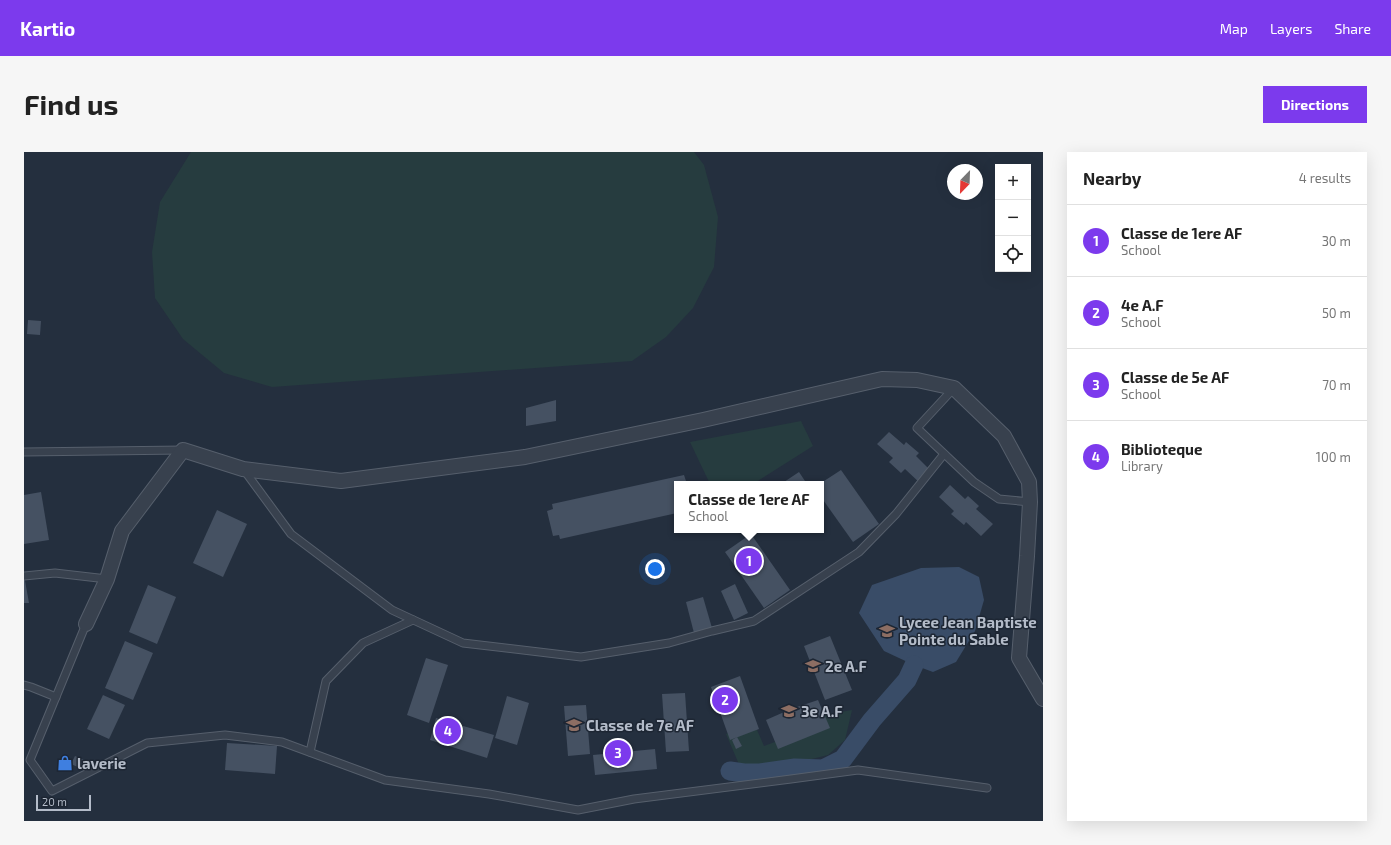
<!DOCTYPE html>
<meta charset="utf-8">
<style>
:root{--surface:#fff;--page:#f6f6f6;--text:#222;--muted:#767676;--line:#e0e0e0;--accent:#7c3aed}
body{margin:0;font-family:"Exo 2",sans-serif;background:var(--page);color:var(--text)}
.controls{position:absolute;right:12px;top:12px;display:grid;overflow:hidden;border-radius:0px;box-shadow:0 4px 16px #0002}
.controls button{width:36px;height:36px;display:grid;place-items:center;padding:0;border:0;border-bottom:1px solid var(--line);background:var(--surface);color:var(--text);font:20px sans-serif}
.compass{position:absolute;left:923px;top:12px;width:36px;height:36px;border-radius:50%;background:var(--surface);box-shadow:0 4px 16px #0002;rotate:203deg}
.scale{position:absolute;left:12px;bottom:10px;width:55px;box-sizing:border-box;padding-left:4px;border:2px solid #b4bcc9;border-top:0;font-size:11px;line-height:14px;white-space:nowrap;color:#b4bcc9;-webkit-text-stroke:3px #1d2633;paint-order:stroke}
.you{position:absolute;left:631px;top:417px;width:14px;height:14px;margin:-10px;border:3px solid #fff;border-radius:50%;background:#1a73e8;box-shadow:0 0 0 6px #1a73e833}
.badge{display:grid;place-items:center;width:26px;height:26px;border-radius:50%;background:var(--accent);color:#fff;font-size:13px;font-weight:700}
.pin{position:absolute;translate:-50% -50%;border:2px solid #fff;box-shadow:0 1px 4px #0006}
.popup{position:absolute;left:650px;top:329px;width:150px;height:52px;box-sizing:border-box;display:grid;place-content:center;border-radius:0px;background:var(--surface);filter:drop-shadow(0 1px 3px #0005);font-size:13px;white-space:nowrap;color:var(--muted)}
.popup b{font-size:15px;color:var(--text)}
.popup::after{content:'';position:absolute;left:50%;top:100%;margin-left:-8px;border:8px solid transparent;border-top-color:var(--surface)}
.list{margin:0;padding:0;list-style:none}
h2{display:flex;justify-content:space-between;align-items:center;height:52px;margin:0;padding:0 16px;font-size:17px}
h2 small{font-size:13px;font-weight:400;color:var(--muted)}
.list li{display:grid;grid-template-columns:26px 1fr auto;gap:12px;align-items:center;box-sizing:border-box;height:72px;padding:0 16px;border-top:1px solid var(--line)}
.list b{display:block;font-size:15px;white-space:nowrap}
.list p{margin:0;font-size:13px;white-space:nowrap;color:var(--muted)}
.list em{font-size:13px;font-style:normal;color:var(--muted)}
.icon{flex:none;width:22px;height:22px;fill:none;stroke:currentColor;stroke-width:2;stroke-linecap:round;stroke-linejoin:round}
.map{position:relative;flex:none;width:1019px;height:669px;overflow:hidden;border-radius:0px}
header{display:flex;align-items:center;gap:24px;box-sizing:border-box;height:56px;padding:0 20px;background:var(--accent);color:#fff}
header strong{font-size:19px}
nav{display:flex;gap:22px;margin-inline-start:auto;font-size:14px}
.intro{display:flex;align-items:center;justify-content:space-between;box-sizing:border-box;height:96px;padding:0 24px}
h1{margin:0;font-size:28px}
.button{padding:10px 18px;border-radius:0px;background:var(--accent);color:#fff;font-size:14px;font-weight:700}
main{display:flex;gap:24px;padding:0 24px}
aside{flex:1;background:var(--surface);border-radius:0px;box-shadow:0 4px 16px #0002}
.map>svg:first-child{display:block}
.green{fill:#263c3f}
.water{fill:#394c67}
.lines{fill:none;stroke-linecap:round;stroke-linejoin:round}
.canal{stroke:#394c67;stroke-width:19}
.building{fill:#455162}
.service-casing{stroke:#565f6c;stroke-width:9}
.minor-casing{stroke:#565f6c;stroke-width:16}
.service{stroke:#38414e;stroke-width:7}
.minor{stroke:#38414e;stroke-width:14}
.labels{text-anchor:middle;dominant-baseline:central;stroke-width:3;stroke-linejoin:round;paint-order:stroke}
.poi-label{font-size:15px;font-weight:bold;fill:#b4bcc9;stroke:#1d2633;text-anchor:start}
</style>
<header>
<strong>Kartio</strong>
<nav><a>Map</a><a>Layers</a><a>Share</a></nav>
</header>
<div class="intro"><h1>Find us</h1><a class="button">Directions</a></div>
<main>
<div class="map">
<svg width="1019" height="669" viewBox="0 0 1019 669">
<rect width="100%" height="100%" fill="#242f3e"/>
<g class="green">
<polygon points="167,0 670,0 680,13 694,65 690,115 669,156 642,185 608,209 248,235 200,221 159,187 131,146 128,100 136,50"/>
<polygon points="777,269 789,294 729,332 686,332 666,290"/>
<polygon points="828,558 821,588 804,603 768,612 717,617 702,582 730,571 740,594 799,572 797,563"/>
</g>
<polygon class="water" points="935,415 955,425 960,448 951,479 932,510 909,520 890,513 860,499 835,461 848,433 897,416"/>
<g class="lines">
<polyline class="canal" points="706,619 720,621 736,621 771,616 799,617 819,607 848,568 883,528 890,513"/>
</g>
<g class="building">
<polygon points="4,168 17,169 16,183 3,182"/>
<polygon points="532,248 532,269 502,274 502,256"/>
<polygon points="865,280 880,293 882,290 895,301 892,304 908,320 897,332 881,317 877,321 865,310 869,306 853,292"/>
<polygon points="817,318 855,372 829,390 797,345 797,331"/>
<polygon points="775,320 783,332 757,332"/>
<polygon points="660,323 663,332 653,332 653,361 536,387 535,383 529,384 523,359 529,357 528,352"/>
<polygon points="926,333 941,347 944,344 955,354 952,357 969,372 957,384 942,370 940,373 927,362 930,359 915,345"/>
<polygon points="17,340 25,388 0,392 0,343"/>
<polygon points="193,358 223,372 199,425 169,411"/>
<polygon points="727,382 766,438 740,456 701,400"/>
<polygon points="0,423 5,451 0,451"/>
<polygon points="711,432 724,461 710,468 697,439"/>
<polygon points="124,433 152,445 133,492 105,480"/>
<polygon points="679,445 688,476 670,481 662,450"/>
<polygon points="806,484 828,538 801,548 780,494"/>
<polygon points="101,489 129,501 109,548 81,536"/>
<polygon points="402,506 424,513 405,571 383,563"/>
<polygon points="716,524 735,577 706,588 687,535"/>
<polygon points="661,541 665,599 642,600 638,542"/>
<polygon points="79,543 101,553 85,587 63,577"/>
<polygon points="483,544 505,551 493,593 471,586"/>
<polygon points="794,548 806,576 754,597 742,568 767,557"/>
<polygon points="562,553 566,602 544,604 540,554"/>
<polygon points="412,566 470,583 463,606 406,588"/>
<polygon points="713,585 718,594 712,597 708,588"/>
<polygon points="203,591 253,594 251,622 201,618"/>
<polygon points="631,597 633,617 571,623 569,603"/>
<polygon points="51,604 62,609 58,617 47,612"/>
</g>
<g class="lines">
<defs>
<g id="service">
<polyline points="930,236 893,276 950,330 975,347 1006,350"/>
<polyline points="0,300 159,298"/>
<polyline points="220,318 267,382 368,458 439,491 557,505 645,491 688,479 730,469 835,400 872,362 920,302"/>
<polyline points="0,424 31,421 83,427"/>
<polyline points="62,472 6,608 28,639 123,591 201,583 258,590 361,628 465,642 554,658 610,647 767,627 834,618 963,636"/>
<polyline points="0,533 7,535 32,545"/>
<polyline points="286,600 302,529 339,491 389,468"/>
</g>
<polyline id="minor" points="62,472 83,427 98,379 159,298 219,317 317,329 501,305 679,268 858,227 893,228 930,236 980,284 1005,330 1006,350 1003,404 995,506 1019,547"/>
</defs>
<use href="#service" class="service-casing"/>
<use href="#minor" class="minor-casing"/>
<use href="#service" class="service"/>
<use href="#minor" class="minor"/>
</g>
<defs>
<symbol id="school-bare" viewBox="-9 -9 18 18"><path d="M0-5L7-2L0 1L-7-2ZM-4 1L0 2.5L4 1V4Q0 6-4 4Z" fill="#8d6e63" stroke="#1d2633" stroke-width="2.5" paint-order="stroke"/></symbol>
<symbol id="shop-bare" viewBox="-9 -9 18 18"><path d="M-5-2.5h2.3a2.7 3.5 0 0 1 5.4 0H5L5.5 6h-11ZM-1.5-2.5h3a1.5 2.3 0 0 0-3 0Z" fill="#3f7fe0" stroke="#1d2633" stroke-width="2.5" paint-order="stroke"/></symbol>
</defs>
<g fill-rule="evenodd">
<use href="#school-bare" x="852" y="468" width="22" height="22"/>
<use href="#school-bare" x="778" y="503" width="22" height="22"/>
<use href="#school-bare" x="754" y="548" width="22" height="22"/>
<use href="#school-bare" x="539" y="562" width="22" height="22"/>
<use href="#shop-bare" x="30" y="600" width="22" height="22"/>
</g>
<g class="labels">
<g class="poi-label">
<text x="875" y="470">Lycee Jean Baptiste<tspan x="875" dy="17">Pointe du Sable</tspan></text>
<text x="801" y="514">2e A.F</text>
<text x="777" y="559">3e A.F</text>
<text x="562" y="573">Classe de 7e AF</text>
<text x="53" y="611">laverie</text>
</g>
</g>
</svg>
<div class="controls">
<button>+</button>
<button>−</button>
<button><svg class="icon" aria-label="locate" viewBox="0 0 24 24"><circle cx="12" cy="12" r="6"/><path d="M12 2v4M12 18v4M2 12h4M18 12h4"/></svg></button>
</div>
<svg class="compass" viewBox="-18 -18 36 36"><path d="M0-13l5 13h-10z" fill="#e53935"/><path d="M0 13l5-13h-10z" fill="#767676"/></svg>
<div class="scale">20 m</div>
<div class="you"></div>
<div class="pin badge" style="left:725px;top:409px">1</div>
<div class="popup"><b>Classe de 1ere AF</b>School</div>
<div class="pin badge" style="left:701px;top:548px">2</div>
<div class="pin badge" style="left:594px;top:601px">3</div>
<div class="pin badge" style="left:424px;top:579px">4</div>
</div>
<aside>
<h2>Nearby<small>4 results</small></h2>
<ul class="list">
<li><span class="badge">1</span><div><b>Classe de 1ere AF</b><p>School</p></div><em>30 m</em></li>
<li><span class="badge">2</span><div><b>4e A.F</b><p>School</p></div><em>50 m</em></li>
<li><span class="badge">3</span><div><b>Classe de 5e AF</b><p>School</p></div><em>70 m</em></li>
<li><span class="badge">4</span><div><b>Biblioteque</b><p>Library</p></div><em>100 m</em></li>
</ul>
</aside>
</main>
